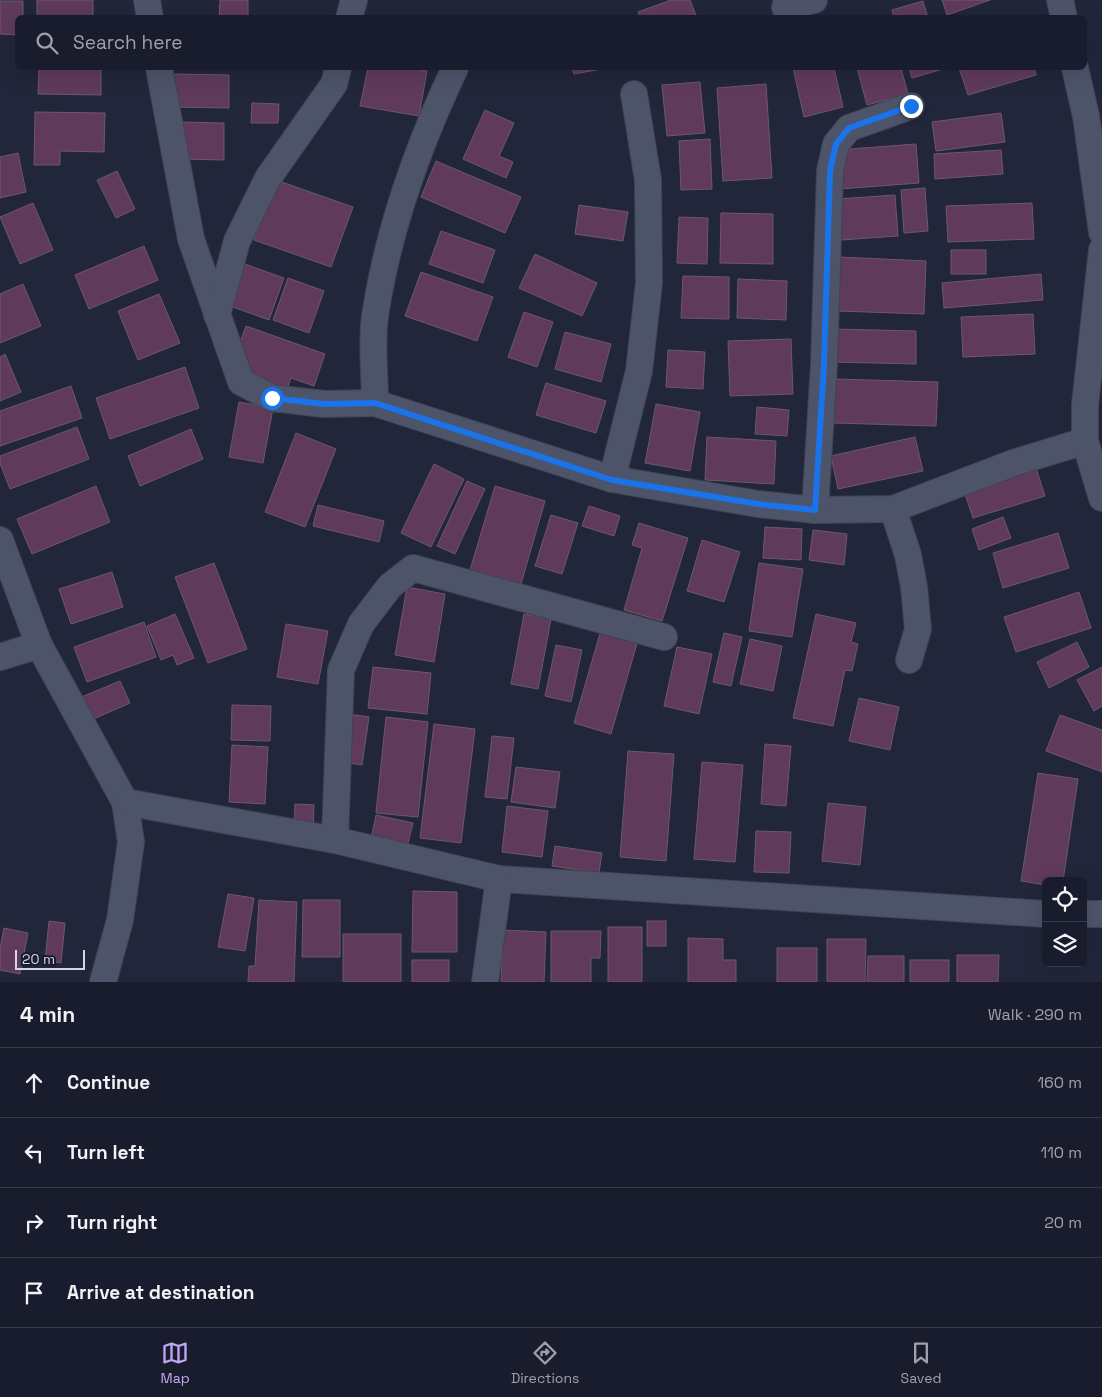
<!DOCTYPE html>
<meta charset="utf-8">
<style>
:root{--surface:#191c2c;--page:#262938;--text:#f1f3f6;--muted:#9fa1a9;--line:#373a48;--accent:#c2a7f2}
body{margin:0;font-family:"Space Grotesk",sans-serif;background:var(--page);color:var(--text)}
.controls{position:absolute;right:15px;bottom:15px;display:grid;overflow:hidden;border-radius:8px;box-shadow:0 5px 20px #0002}
.controls button{width:45px;height:45px;display:grid;place-items:center;padding:0;border:0;border-bottom:1px solid var(--line);background:var(--surface);color:var(--text);font:25px sans-serif}
.scale{position:absolute;left:15px;bottom:12px;width:70px;box-sizing:border-box;padding-left:5px;border:2px solid #d4d8e5;border-top:0;font-size:14px;line-height:18px;white-space:nowrap;color:#d4d8e5;-webkit-text-stroke:4px #171c2f;paint-order:stroke}
.stop{position:absolute;width:15px;height:15px;margin:-11px;border:4px solid #1a73e8;border-radius:50%;background:#fff}
.stop.end{background:#1a73e8;border-color:#fff;box-shadow:0 1px 5px #0008}
.list{margin:0;padding:0;list-style:none}
h2{display:flex;justify-content:space-between;align-items:center;height:65px;margin:0;padding:0 20px;font-size:21px}
h2 small{font-size:16px;font-weight:400;color:var(--muted)}
.list li{display:grid;grid-template-columns:32px 1fr auto;gap:15px;align-items:center;box-sizing:border-box;height:70px;padding:0 20px;border-top:1px solid var(--line)}
.list b{display:block;font-size:19px;white-space:nowrap}
.list em{font-size:16px;font-style:normal;color:var(--muted)}
.icon{flex:none;width:28px;height:28px;fill:none;stroke:currentColor;stroke-width:2;stroke-linecap:round;stroke-linejoin:round}
.map{position:relative;flex:none;width:1102px;height:982px;overflow:hidden}
.search{position:absolute;background:var(--surface);box-shadow:0 5px 20px #0002;left:15px;right:15px;top:15px;height:55px;display:flex;align-items:center;gap:12px;box-sizing:border-box;padding:0 18px;border-radius:8px;color:var(--muted);font-size:19px}
.sheet{height:345px;background:var(--surface)}
nav{display:flex;justify-content:space-around;align-items:center;box-sizing:border-box;height:70px;border-top:1px solid var(--line);background:var(--surface);font-size:14px;color:var(--muted)}
nav a{display:grid;justify-items:center;gap:2px}
nav .on{color:var(--accent)}
.map>svg:first-child{display:block}
.building{fill:#5f3a5b;stroke:#6d586a}
.lines{fill:none;stroke-linecap:round;stroke-linejoin:round}
.minor-casing{stroke:#3f4353;stroke-width:28}
.minor{stroke:#4d546a;stroke-width:26}
.route{stroke:#1a73e8;stroke-width:6}
</style>
<div class="map">
<svg width="1102" height="982" viewBox="0 0 1102 982">
<rect width="100%" height="100%" fill="#21263a"/>
<g class="building">
<rect x="37" y="0" width="56" height="18"/>
<polygon points="220,0 248,0 248,18 219,18"/>
<polygon points="671,0 690,0 697,18 640,18 638,12"/>
<polygon points="942,0 990,0 947,15"/>
<polygon points="0,1 23,1 23,18 18,18 18,35 0,34"/>
<polygon points="923,1 928,18 894,18 892,10"/>
<polygon points="39,68 101,68 101,95 38,94"/>
<polygon points="368,68 410,68 427,71 419,116 360,106"/>
<polygon points="572,68 607,68 574,74"/>
<polygon points="793,68 834,68 843,107 804,117"/>
<polygon points="857,68 901,68 908,94 867,105"/>
<polygon points="909,68 943,68 943,69 912,78"/>
<polygon points="959,68 1034,68 1036,75 968,95"/>
<polygon points="172,74 229,75 229,108 171,107"/>
<polygon points="700,82 705,133 667,136 662,85"/>
<polygon points="766,84 772,178 723,181 717,88"/>
<polygon points="252,103 279,104 278,123 251,123"/>
<polygon points="485,110 514,123 499,156 513,162 506,178 463,159"/>
<polygon points="35,112 105,113 104,152 60,151 60,165 34,165"/>
<polygon points="1001,113 1005,142 936,151 932,122"/>
<polygon points="182,122 224,123 224,160 181,159"/>
<polygon points="710,139 712,189 681,190 679,141"/>
<polygon points="916,144 919,183 840,189 837,150"/>
<polygon points="1001,150 1003,174 935,179 934,154"/>
<polygon points="18,153 26,192 0,198 0,157"/>
<polygon points="436,161 521,197 505,233 421,197"/>
<polygon points="117,171 135,209 116,218 97,180"/>
<polygon points="276,180 353,207 331,267 254,240"/>
<polygon points="925,188 928,231 904,233 901,190"/>
<polygon points="895,195 898,236 841,240 838,199"/>
<polygon points="33,203 53,250 20,264 0,217"/>
<polygon points="1032,203 1034,239 948,242 946,206"/>
<polygon points="579,205 628,212 623,241 575,234"/>
<polygon points="721,213 773,214 773,264 720,263"/>
<polygon points="679,217 708,218 707,264 677,263"/>
<polygon points="441,231 495,250 483,283 429,264"/>
<polygon points="144,246 158,280 89,309 75,275"/>
<rect x="951" y="250" width="35" height="24"/>
<polygon points="535,254 597,283 582,316 519,288"/>
<polygon points="840,257 926,261 924,314 838,311"/>
<polygon points="242,263 284,278 269,320 227,305"/>
<polygon points="421,272 493,297 477,341 405,316"/>
<polygon points="1041,274 1043,300 944,308 942,283"/>
<polygon points="683,276 729,277 729,319 681,318"/>
<polygon points="288,278 324,291 309,333 273,320"/>
<polygon points="738,279 787,281 786,320 737,318"/>
<polygon points="23,284 41,326 0,343 0,294"/>
<polygon points="159,294 180,343 138,360 118,311"/>
<polygon points="524,312 553,322 537,367 508,357"/>
<polygon points="1033,314 1035,354 963,357 961,317"/>
<polygon points="246,326 325,354 314,386 291,378 287,389 245,375 249,364 234,358"/>
<polygon points="833,329 916,331 916,364 832,362"/>
<polygon points="565,332 611,344 601,382 555,369"/>
<polygon points="791,339 793,394 730,396 728,341"/>
<polygon points="668,350 705,352 703,389 666,387"/>
<polygon points="5,354 21,392 0,401 0,357"/>
<polygon points="185,367 199,408 110,439 96,398"/>
<polygon points="835,379 938,382 936,426 834,423"/>
<polygon points="546,383 606,401 596,433 536,415"/>
<polygon points="71,386 82,418 0,446 0,411"/>
<polygon points="239,402 273,408 263,463 229,457"/>
<polygon points="656,404 700,412 690,471 645,463"/>
<polygon points="757,407 789,410 787,436 755,434"/>
<polygon points="77,427 89,459 10,489 0,463 0,456"/>
<polygon points="191,429 203,459 140,486 128,456"/>
<polygon points="296,433 336,449 305,527 265,512"/>
<polygon points="707,437 776,441 774,484 705,480"/>
<polygon points="915,437 923,471 838,489 831,456"/>
<polygon points="434,464 464,479 431,547 401,533"/>
<polygon points="1035,465 1045,496 973,518 963,488"/>
<polygon points="467,481 485,489 455,554 437,546"/>
<polygon points="96,486 110,522 32,554 17,519"/>
<polygon points="495,486 545,501 521,584 470,570"/>
<polygon points="318,505 384,521 379,542 313,526"/>
<polygon points="589,506 620,516 614,536 582,526"/>
<polygon points="551,515 578,523 562,574 535,566"/>
<polygon points="1003,517 1011,538 979,550 972,529"/>
<polygon points="639,523 688,538 662,621 624,610 642,548 632,545"/>
<polygon points="765,527 802,529 801,560 763,558"/>
<polygon points="813,530 847,534 844,565 809,560"/>
<polygon points="1058,533 1069,568 1003,588 993,553"/>
<polygon points="702,540 740,552 724,602 687,591"/>
<polygon points="214,563 247,649 208,663 175,577"/>
<polygon points="759,563 803,569 792,637 749,631"/>
<polygon points="112,572 123,607 71,624 59,589"/>
<polygon points="407,587 445,594 434,662 395,655"/>
<polygon points="1079,592 1091,628 1016,652 1004,617"/>
<polygon points="175,614 194,658 177,665 173,655 161,660 147,626"/>
<polygon points="524,614 551,619 538,689 511,684"/>
<polygon points="816,614 856,623 851,642 858,644 852,671 845,670 833,726 793,718"/>
<polygon points="144,622 156,657 87,682 74,647"/>
<polygon points="286,624 328,631 318,684 277,677"/>
<polygon points="601,630 638,640 611,734 574,723"/>
<polygon points="724,633 742,637 731,686 713,682"/>
<polygon points="750,639 782,646 773,691 740,684"/>
<polygon points="1077,642 1089,667 1049,688 1037,662"/>
<polygon points="556,645 582,650 571,702 545,696"/>
<polygon points="677,647 712,654 699,714 664,706"/>
<polygon points="373,667 431,673 427,714 368,708"/>
<polygon points="1102,667 1102,706 1094,711 1077,680"/>
<polygon points="120,681 130,703 89,721 79,698"/>
<polygon points="859,698 899,707 890,750 849,741"/>
<polygon points="232,705 271,706 270,741 231,740"/>
<polygon points="348,714 369,717 362,765 341,762"/>
<polygon points="1060,715 1102,730 1102,772 1046,751"/>
<polygon points="386,717 428,722 418,817 376,813"/>
<polygon points="434,724 475,729 461,843 420,838"/>
<polygon points="492,736 514,738 507,799 485,797"/>
<polygon points="765,744 791,746 786,806 761,804"/>
<polygon points="232,745 268,747 265,804 229,802"/>
<polygon points="628,751 674,754 666,861 620,857"/>
<polygon points="702,762 743,765 735,862 694,859"/>
<polygon points="516,767 560,772 555,808 511,802"/>
<polygon points="1038,773 1078,779 1063,881 1046,881 1046,885 1021,881"/>
<polygon points="828,803 866,807 860,865 822,861"/>
<polygon points="295,804 314,805 313,831 294,830"/>
<polygon points="507,806 548,811 542,857 502,852"/>
<polygon points="376,815 413,823 407,847 371,839"/>
<polygon points="756,831 791,832 789,873 754,872"/>
<polygon points="555,846 602,853 599,873 552,866"/>
<polygon points="413,891 457,892 457,952 412,952"/>
<polygon points="228,894 254,898 245,951 218,947"/>
<polygon points="259,900 297,902 294,982 248,982 249,966 255,966"/>
<polygon points="303,900 340,900 340,957 302,957"/>
<polygon points="49,921 65,923 61,963 45,961"/>
<rect x="647" y="921" width="19" height="25"/>
<rect x="608" y="927" width="34" height="55"/>
<polygon points="4,928 28,933 20,974 0,970 0,948"/>
<polygon points="503,930 546,932 544,982 501,982"/>
<polygon points="551,931 601,931 600,958 591,958 591,982 551,982"/>
<rect x="343" y="934" width="58" height="48"/>
<polygon points="688,938 723,939 723,960 736,960 736,982 688,982"/>
<polygon points="827,939 866,939 865,982 827,982"/>
<rect x="777" y="948" width="40" height="34"/>
<polygon points="957,955 999,955 998,982 957,982"/>
<polygon points="868,956 904,956 904,982 867,982"/>
<rect x="412" y="960" width="37" height="22"/>
<rect x="910" y="960" width="39" height="22"/>
</g>
<g class="lines">
<defs>
<g id="minor">
<polyline points="147,0 150,18"/>
<polyline points="1060,0 1064,18"/>
<polyline points="785,7 814,0"/>
<polyline points="349,18 354,0"/>
<polyline points="159,68 191,239 241,382 272,398 324,404 375,403 612,479 758,504 815,510 893,509 1013,463 1085,441"/>
<polyline points="1075,68 1086,116 1102,232"/>
<polyline points="1102,250 1085,405 1085,441 1102,498"/>
<polyline points="217,315 237,241 268,178 334,84 338,68"/>
<path d="M375 403C375 376 371 342 375 316 388 229 418 146 455 68"/>
<polyline points="612,479 639,371 649,283 648,180 634,94"/>
<polyline points="893,509 908,555 914,587 918,629 909,660"/>
<polyline points="815,510 824,364 830,171 836,144 849,128 911,106"/>
<polyline points="0,540 39,645 125,802 131,842 120,920 103,982"/>
<polyline points="0,657 39,645"/>
<polyline points="125,802 335,840 499,879 1046,914"/>
<polyline points="335,840 341,670 361,624 390,586 413,568 664,637"/>
<polyline points="1083,914 1102,914"/>
<polyline points="485,982 499,879"/>
</g>
</defs>
<use href="#minor" class="minor-casing"/>
<use href="#minor" class="minor"/>
</g>
<g class="lines">
<polyline class="route" points="272,398 324,404 375,403 612,480 758,504 815,510 824,364 830,171 836,144 849,128 911,106"/>
</g>
</svg>
<div class="controls">
<button><svg class="icon" aria-label="locate" viewBox="0 0 24 24"><circle cx="12" cy="12" r="6"/><path d="M12 2v4M12 18v4M2 12h4M18 12h4"/></svg></button>
<button><svg class="icon" aria-label="layers" viewBox="0 0 24 24"><path d="M12 4l9 5-9 5-9-5zM3 14l9 5 9-5"/></svg></button>
</div>
<div class="scale">20 m</div>
<div class="stop" style="left:272px;top:398px"></div>
<div class="stop end" style="left:911px;top:106px"></div>
<div class="search"><svg class="icon" aria-label="search" viewBox="0 0 24 24"><circle cx="10" cy="10" r="6"/><path d="M15 15l6 6"/></svg>Search here</div>
</div>
<section class="sheet">
<h2>4 min<small>Walk · 290 m</small></h2>
<ul class="list">
<li><svg class="icon" aria-label="ahead" viewBox="0 0 24 24"><path d="M12 20V5M6 11l6-6 6 6"/></svg><div><b>Continue</b></div><em>160 m</em></li>
<li><svg class="icon" aria-label="left" viewBox="0 0 24 24"><path d="M17 20v-9H6M10 6l-5 5 5 5"/></svg><div><b>Turn left</b></div><em>110 m</em></li>
<li><svg class="icon" aria-label="right" viewBox="0 0 24 24"><path d="M7 20v-9h11M14 6l5 5-5 5"/></svg><div><b>Turn right</b></div><em>20 m</em></li>
<li><svg class="icon" aria-label="arrive" viewBox="0 0 24 24"><path d="M6 21V4h12l-3 4 3 4H6"/></svg><div><b>Arrive at destination</b></div></li>
</ul>
</section>
<nav>
<a class="on"><svg class="icon" aria-label="map" viewBox="0 0 24 24"><path d="M3 6l6-2 6 2 6-2v14l-6 2-6-2-6 2zM9 4v14M15 6v14"/></svg>Map</a>
<a><svg class="icon" aria-label="directions" viewBox="0 0 24 24"><path d="M12 3l9 9-9 9-9-9zM9 14v-3h6M13 9l2 2-2 2"/></svg>Directions</a>
<a><svg class="icon" aria-label="saved" viewBox="0 0 24 24"><path d="M7 4h10v16l-5-4-5 4z"/></svg>Saved</a>
</nav>
